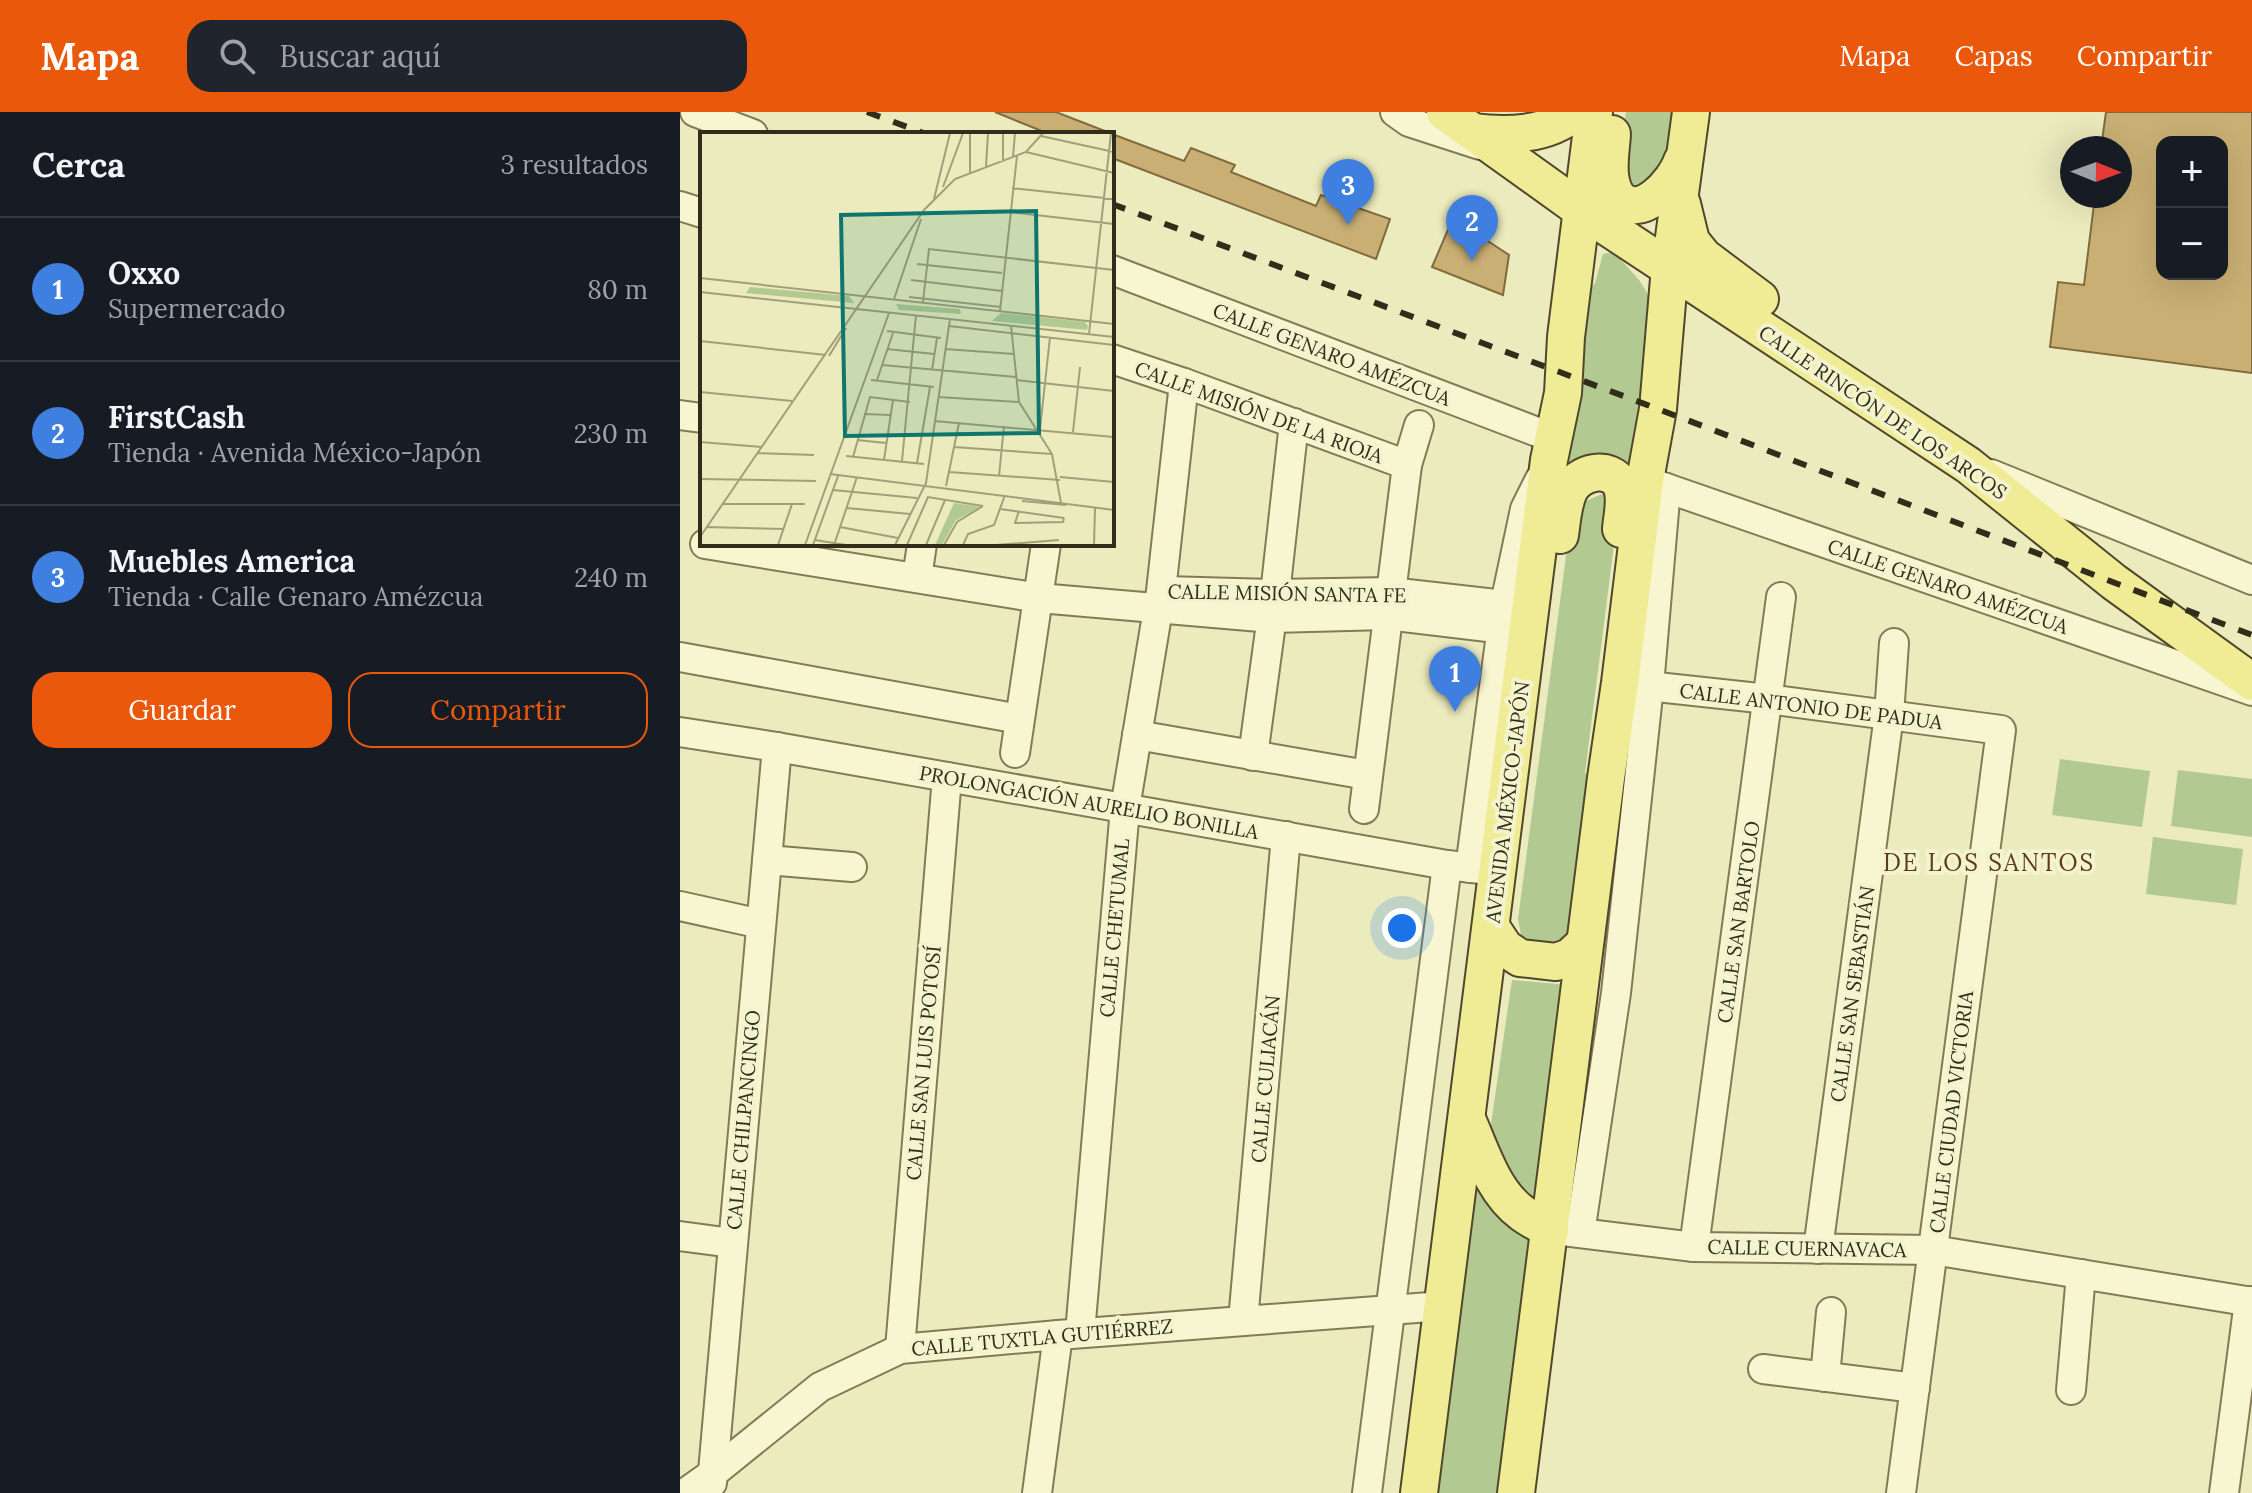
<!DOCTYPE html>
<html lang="es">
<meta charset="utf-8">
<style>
:root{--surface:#171b24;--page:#20242c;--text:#f1f3f6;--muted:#9ea1a6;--line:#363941;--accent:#ea580c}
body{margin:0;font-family:Lora,serif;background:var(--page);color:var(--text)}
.controls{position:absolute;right:24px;top:24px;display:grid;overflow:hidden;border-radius:16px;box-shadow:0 8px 32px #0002}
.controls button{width:72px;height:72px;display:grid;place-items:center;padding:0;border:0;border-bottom:2px solid var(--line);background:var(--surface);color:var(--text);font:40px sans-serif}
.compass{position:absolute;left:1380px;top:24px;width:72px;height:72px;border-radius:50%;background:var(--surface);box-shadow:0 8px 32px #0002;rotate:91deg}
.you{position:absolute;left:722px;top:816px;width:28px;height:28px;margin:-20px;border:6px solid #fff;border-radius:50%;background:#1a73e8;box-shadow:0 0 0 12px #1a73e833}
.badge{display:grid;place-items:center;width:52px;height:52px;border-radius:50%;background:var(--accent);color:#fff;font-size:26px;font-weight:700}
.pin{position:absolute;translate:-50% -66px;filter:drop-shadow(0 2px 4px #0008)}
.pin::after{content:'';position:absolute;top:42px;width:28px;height:24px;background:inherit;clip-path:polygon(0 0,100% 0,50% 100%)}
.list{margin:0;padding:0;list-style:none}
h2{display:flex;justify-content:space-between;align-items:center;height:104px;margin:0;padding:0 32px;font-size:34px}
h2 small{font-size:26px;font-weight:400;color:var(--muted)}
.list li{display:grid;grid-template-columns:52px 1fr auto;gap:24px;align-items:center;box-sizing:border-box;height:144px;padding:0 32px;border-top:2px solid var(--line)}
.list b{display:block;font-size:30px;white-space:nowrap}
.list p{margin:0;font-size:26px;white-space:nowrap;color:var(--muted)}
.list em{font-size:26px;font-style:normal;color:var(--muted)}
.actions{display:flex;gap:16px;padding:24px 32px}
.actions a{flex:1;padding:18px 0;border:2px solid var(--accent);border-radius:24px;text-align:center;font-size:28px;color:var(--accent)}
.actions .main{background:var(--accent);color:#fff}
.icon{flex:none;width:44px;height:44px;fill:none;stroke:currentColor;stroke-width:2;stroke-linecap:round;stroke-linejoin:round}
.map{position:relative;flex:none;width:1572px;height:1381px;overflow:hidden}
header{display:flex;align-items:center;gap:48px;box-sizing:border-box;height:112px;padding:0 40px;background:var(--accent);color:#fff}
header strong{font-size:38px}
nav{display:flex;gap:44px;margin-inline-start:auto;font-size:28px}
.search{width:560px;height:72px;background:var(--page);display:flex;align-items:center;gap:20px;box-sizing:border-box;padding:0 28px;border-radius:24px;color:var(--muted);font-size:30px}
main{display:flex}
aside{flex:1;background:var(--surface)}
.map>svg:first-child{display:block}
.green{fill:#b3c992}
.building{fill:#c9af74;stroke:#816b3e;stroke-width:2;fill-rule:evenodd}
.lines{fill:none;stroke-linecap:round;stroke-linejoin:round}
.minor-casing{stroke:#837b57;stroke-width:32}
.major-casing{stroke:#50472c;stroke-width:40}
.minor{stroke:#f7f6d0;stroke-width:28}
.major{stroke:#efec95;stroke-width:36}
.rail{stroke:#322d1b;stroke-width:6;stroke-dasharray:14 14;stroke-linecap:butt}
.labels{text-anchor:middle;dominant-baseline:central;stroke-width:8;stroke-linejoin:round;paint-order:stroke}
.street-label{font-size:20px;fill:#322d1b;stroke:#f3f3cd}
.quarter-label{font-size:24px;letter-spacing:2px;fill:#5d3c1c;stroke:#f3f3cd}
.inset-road{fill:none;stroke:#a19f7c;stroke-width:2}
.view{fill:#0f766e;fill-opacity:0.15;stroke:#0f766e;stroke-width:4}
.inset-edge{fill:none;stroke:#322d1b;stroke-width:4}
</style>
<header>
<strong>Mapa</strong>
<div class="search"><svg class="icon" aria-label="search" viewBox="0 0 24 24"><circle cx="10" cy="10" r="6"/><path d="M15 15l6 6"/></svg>Buscar aquí</div>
<nav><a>Mapa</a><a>Capas</a><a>Compartir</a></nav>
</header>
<main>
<aside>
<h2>Cerca<small>3 resultados</small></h2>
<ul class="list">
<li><span class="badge" style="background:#3f7fe0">1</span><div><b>Oxxo</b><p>Supermercado</p></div><em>80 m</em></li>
<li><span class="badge" style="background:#3f7fe0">2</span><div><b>FirstCash</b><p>Tienda · Avenida México-Japón</p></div><em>230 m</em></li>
<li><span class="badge" style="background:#3f7fe0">3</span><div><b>Muebles America</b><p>Tienda · Calle Genaro Amézcua</p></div><em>240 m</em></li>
</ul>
<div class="actions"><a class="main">Guardar</a><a>Compartir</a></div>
</aside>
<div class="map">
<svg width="1572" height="1381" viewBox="0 0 1572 1381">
<rect width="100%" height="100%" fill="#ebebbd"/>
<g class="green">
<polygon points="946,0 1001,0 996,45 969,70 947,79 937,62"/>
<polygon points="934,140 959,168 974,192 956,352 932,353 881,374 904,184 915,171 923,142"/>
<polygon points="929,379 938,401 905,661 915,672 895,824 875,837 842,829 838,807 888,429 901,391"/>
<polygon points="1380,647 1470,659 1462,715 1372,703"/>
<polygon points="1498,658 1572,667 1572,725 1491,714"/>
<polygon points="1473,725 1563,737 1556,793 1466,782"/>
<polygon points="832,868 888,873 861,1098 842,1085 810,1019"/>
<polygon points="796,1058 856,1124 824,1381 752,1381"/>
</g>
<g class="building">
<polygon points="315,0 376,0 430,21 369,22"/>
<path d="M1426 0H1572V261L1370 235 1378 170 1404 173 1415 84H1440V36H1421ZM1482 30H1542V162H1482Z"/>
<polygon points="432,22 504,49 511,36 555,53 551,60 636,94 641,83 710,107 696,147 432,46"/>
<polygon points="773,106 829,143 823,183 752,155"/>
</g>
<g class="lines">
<defs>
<g id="minor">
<polyline points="15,0 73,22"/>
<polyline points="715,0 729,10 800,33"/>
<polyline points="0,94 22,101"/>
<polyline points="432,158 873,326"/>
<polyline points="432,247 504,271 727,353"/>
<polyline points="0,303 22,306"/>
<polyline points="1311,362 1572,468"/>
<polyline points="969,370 1572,579"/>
<polyline points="25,432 359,486 592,506 707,503 848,520"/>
<polyline points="237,466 242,432"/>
<polyline points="485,479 595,482 710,480 851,496"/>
<polyline points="0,545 339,607"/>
<polyline points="940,571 1088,587 1321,618 1221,1381"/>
<polyline points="0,620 97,635 767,753 818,759"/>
<polyline points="457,623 687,663"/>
<polyline points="335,641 366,432"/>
<polyline points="573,644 595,482 614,311"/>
<polyline points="684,697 727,353 739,313"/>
<polyline points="87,748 172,755"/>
<polyline points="790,756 825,492 845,397 860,367"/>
<polyline points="0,794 81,812"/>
<polyline points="883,1119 1014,1135 1253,1138 1572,1190"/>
<polyline points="900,1121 936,881 969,574 986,376"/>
<polyline points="0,1124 52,1131"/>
<polyline points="1014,1135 1101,485"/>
<polyline points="1138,1137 1209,603 1214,531"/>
<polyline points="563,1209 606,724"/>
<polyline points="400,1221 445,696 481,479 504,271"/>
<polyline points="220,1237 267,665"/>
<polyline points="1083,1257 1235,1276"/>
<polyline points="1145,1265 1151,1200"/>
<polyline points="1391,1278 1401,1162"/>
<polyline points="32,1371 97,635"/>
<polyline points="5,1381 32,1362 140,1275 220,1237 378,1223 763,1194"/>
<polyline points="357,1381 378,1223"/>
<polyline points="687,1381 767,753"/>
<polyline points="1544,1381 1569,1189"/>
</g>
<g id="major">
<polyline points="765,0 903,99 1288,353 1434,470 1572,570"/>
<path d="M792 20C827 24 867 24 895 0"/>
<path d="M932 22C931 40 925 67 937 84 959 112 995 70 1002 49"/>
<polyline points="1002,92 1011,129 1024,145 1080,187"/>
<path d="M880 423C882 409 883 392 889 379 898 360 930 352 941 373 947 386 942 404 941 417"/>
<polyline points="811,815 825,836 840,846 876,850 890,845 904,832"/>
<path d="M787 1007C801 1039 813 1080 842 1101 851 1108 861 1112 870 1118"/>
<polyline points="739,1381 869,348 883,281 886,225 914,0"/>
<polyline points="836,1381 926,666 940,571 965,368 978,297 990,155 1011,0"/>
</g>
</defs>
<use href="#minor" class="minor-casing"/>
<use href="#major" class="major-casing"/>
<use href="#minor" class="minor"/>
<use href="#major" class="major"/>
<g class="rail">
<polyline points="187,0 246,22"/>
<polyline points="432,92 978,297 1572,523"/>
</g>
</g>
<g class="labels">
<g class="street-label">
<text transform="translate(652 242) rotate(21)">CALLE GENARO AMÉZCUA</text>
<text transform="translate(579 300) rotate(20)">CALLE MISIÓN DE LA RIOJA</text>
<text transform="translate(1203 300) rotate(34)">CALLE RINCÓN DE LOS ARCOS</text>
<text transform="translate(1268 474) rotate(19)">CALLE GENARO AMÉZCUA</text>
<text transform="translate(607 481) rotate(1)">CALLE MISIÓN SANTA FE</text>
<text transform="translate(1131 594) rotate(7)">CALLE ANTONIO DE PADUA</text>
<text transform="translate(409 690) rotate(10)">PROLONGACIÓN AURELIO BONILLA</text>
<text transform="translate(827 690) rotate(-83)">AVENIDA MÉXICO-JAPÓN</text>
<text transform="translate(1058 810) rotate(-82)">CALLE SAN BARTOLO</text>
<text transform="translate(434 816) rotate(-85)">CALLE CHETUMAL</text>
<text transform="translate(1172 882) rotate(-82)">CALLE SAN SEBASTIÁN</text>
<text transform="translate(243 951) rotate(-85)">CALLE SAN LUIS POTOSÍ</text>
<text transform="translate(585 967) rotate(-85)">CALLE CULIACÁN</text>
<text transform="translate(1271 1000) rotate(-83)">CALLE CIUDAD VICTORIA</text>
<text transform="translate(63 1008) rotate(-85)">CALLE CHILPANCINGO</text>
<text transform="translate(1127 1136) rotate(1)">CALLE CUERNAVACA</text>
<text transform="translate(362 1225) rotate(-5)">CALLE TUXTLA GUTIÉRREZ</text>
</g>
<g class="quarter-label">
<text x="1309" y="750">DE LOS SANTOS</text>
</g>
</g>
<g transform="translate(20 20)">
<rect width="414" height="414" fill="#ebebbd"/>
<path d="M50 155 149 164 154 171 46 161ZM196 172 260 177 261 182 199 178ZM301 181 385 190 388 194 387 198 292 189ZM254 371 281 375 256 388 242 413H235Z" fill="#b3c992"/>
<path class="inset-road" d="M341 4 414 20M326 20 414 41M313 25 315 1M303 29V1M286 35 288 1M270 41V1M243 55 263 1M312 56 414 67M234 67 250 1M309 80 414 92M217 132 302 141M0 146 414 192M211 148 302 159M0 160 414 205M209 165 301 175M194 167 221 87M223 170 229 117 414 138M300 179 317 24M249 194 414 213M311 194 319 270 352 322 361 371M187 199 241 206M389 202 411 1M0 209 126 223M187 217 234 222M245 217 314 222M129 224 146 196M182 233 316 245M232 238 237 206M171 248 234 255M177 248 193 201M316 248 414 259M0 260 92 269M238 265 319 270M164 282 190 283M234 289 414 305M340 297 350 205M373 300 380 235M157 308 186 311M0 310 62 315M254 315 352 322M58 321 114 323M146 324 224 332M153 325 170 265 210 270M184 328 193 268M202 329 216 183M217 331 230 255M249 340 360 348M130 342 414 378M299 344 304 294M360 345 414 350M0 347 116 349M246 354 259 291M133 358 217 366M322 369 366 373M23 372H105M147 376 210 382M300 377 364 386M319 379 315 391 363 390 364 386M6 395 83 397M140 395 198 406M0 405 224 78 255 47 326 20 343 1M115 408 146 413M78 413 92 372M105 413 189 181M113 413 138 344M134 413 157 345M195 413 226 351 250 187M207 413 228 365 283 374M226 413 245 368M244 413 257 390 283 374M263 413 268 402 294 393 305 363M296 413 359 408M394 413 395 376"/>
<path class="view" d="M336 79 339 301 145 304 141 83Z"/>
<rect width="414" height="414" class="inset-edge"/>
</g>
</svg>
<div class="controls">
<button>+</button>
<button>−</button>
</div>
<svg class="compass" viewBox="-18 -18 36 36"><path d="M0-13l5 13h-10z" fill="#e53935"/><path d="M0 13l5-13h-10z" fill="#9ea1a6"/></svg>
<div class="you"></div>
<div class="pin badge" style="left:775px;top:600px;background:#3f7fe0">1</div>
<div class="pin badge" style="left:792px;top:149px;background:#3f7fe0">2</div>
<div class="pin badge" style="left:668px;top:113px;background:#3f7fe0">3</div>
</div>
</main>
